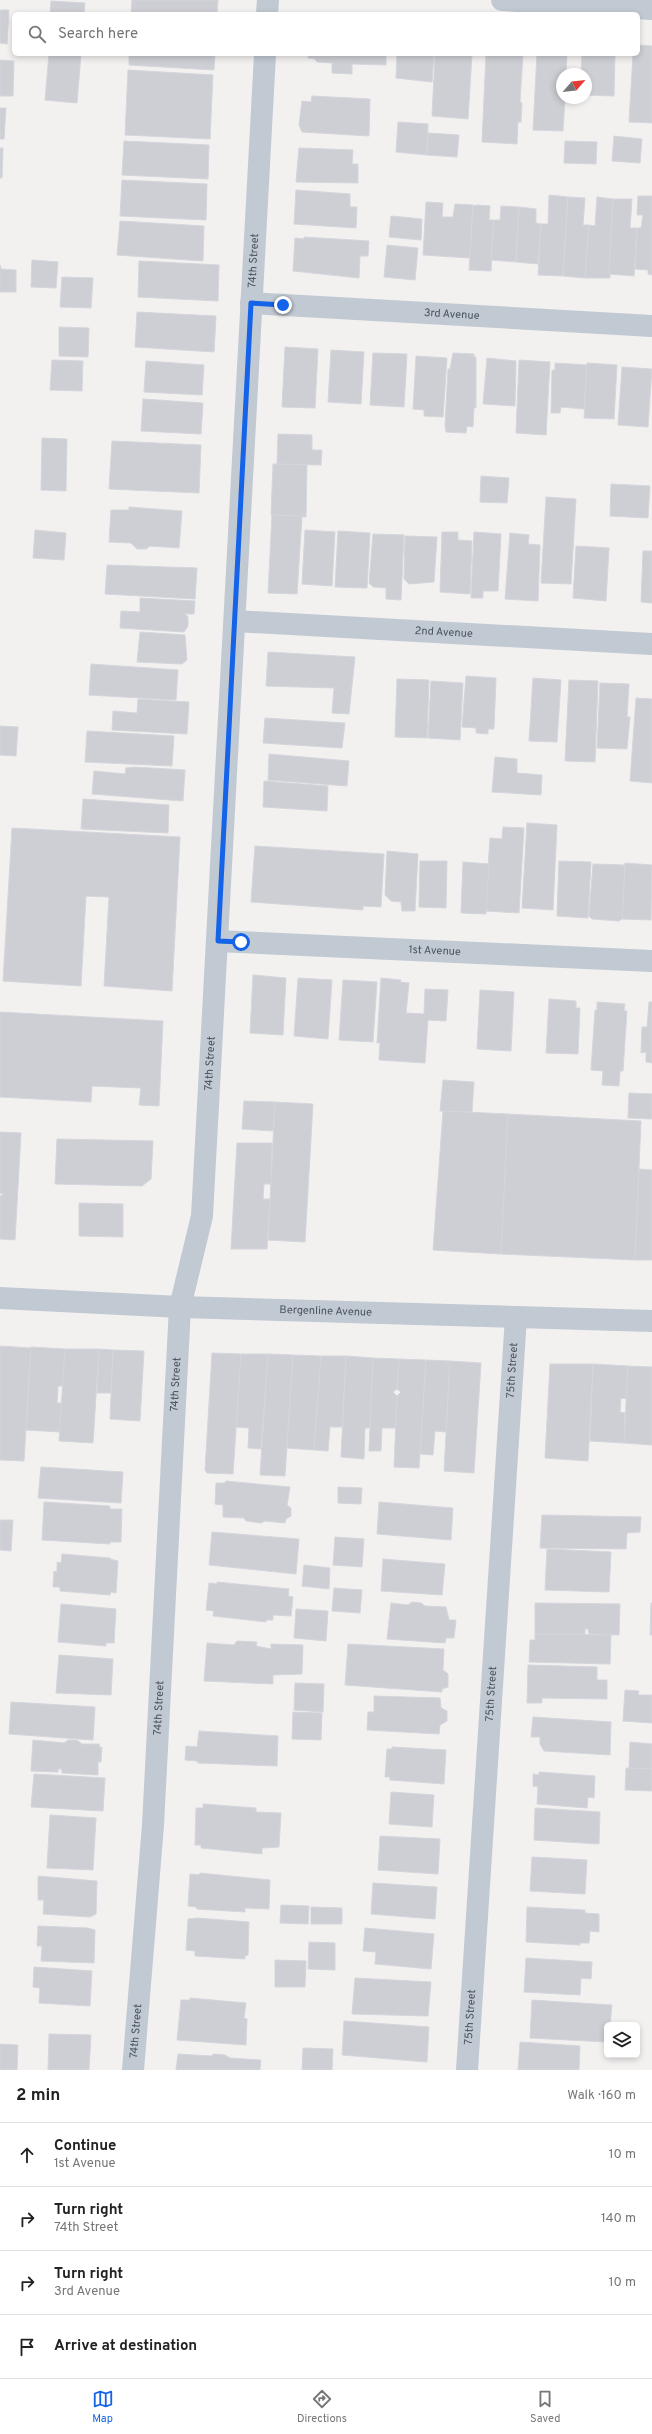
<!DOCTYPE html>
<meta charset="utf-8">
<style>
:root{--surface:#fff;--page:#f2f2f2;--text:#222;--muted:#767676;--line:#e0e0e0;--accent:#1563e8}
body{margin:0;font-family:Overpass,sans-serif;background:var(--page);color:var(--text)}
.controls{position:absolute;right:12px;bottom:12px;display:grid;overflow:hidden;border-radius:6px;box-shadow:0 2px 6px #0003}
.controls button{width:36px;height:36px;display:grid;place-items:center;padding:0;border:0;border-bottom:1px solid var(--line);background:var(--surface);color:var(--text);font:20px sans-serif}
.compass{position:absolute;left:556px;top:68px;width:36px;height:36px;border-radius:50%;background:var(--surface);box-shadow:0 2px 6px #0003;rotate:62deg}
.stop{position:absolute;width:12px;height:12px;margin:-9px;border:3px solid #1563e8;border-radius:50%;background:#fff}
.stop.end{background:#1563e8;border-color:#fff;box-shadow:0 1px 4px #0008}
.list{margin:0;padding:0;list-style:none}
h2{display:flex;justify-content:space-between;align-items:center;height:52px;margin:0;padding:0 16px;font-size:17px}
h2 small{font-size:13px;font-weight:400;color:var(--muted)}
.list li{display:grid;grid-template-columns:26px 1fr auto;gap:12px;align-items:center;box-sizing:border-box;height:64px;padding:0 16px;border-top:1px solid var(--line)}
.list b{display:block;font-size:15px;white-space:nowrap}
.list p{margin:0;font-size:13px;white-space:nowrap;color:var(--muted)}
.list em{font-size:13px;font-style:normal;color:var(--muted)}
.icon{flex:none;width:22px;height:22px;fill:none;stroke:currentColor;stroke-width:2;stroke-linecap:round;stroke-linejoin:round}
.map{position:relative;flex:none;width:652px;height:2070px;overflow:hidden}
.search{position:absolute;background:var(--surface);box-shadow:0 2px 6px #0003;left:12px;right:12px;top:12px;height:44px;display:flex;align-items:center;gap:10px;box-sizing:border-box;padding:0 14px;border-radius:6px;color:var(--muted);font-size:15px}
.sheet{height:308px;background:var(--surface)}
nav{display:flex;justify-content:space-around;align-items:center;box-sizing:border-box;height:56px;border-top:1px solid var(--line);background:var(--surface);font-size:11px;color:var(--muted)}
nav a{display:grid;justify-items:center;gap:2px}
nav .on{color:var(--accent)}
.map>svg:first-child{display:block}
.building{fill:#cdcfd5;stroke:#d4d6dc}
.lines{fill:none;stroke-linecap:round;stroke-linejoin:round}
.minor{stroke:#c1c9d2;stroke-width:22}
.route{stroke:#1563e8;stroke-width:5}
.labels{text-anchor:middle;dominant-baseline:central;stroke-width:3.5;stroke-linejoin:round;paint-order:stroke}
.street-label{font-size:11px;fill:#48525e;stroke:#fff}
</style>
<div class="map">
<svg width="652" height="2070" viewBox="0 0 652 2070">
<rect width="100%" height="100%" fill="#f3f0f0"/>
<g class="building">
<polygon points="132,0 218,0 217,14 131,14"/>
<polygon points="51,1 85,3 84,14 50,14"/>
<polygon points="0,10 9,10 7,44 0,43"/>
<polygon points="638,45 652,46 652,123 629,122 633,54 638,54"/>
<polygon points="49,54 81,54 77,103 45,100"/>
<polygon points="129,54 215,54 214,70 129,65"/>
<polygon points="308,54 386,54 386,65 352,64 352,74 332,73 332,63 317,62 315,59 308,58"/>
<polygon points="397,54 434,54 432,82 396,78"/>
<polygon points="435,54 472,54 468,119 432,116"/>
<polygon points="486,54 523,54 520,102 522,103 521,122 518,122 517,144 482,142"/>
<polygon points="537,54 567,54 566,74 562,74 562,98 565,98 563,131 533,130"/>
<polygon points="582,54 615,54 614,96 586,95 586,74 581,74"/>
<polygon points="0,60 14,61 13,96 0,96"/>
<polygon points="128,70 213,75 210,139 125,135"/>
<polygon points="312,96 370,99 369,136 302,132 299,125 302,101 311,102"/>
<polygon points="0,108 6,108 4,139 0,139"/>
<polygon points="398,122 428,124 427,155 396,152"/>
<polygon points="428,133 459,135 457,157 427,155"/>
<polygon points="614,136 642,139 640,163 612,161"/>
<polygon points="124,141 209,145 208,179 122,175"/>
<polygon points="565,141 597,142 596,164 564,163"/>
<polygon points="0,148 3,148 2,178 0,178"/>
<polygon points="299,148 353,150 352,164 358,164 358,183 296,182"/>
<polygon points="122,180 207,184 206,220 120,216"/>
<polygon points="296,190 350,194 350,207 357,207 356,228 294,224"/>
<polygon points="549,195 568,197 563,276 538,275 541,224 548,224"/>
<polygon points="638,196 652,196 652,275 648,274 648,270 635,269 637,228 641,228 643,215 637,215"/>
<polygon points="568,197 585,198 583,225 589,225 585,278 563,276"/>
<polygon points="597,197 613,199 610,278 585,278 589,225 595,226"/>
<polygon points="613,199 632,199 630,228 637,228 634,276 609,274"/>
<polygon points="426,202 443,203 442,217 453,217 455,204 473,205 470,258 423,255"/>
<polygon points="477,205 490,206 489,220 494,220 491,271 469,270 473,206"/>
<polygon points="501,206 519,207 516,262 491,260 494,220 500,220"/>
<polygon points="519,207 536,209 536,223 541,224 538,264 516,262"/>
<polygon points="391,216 422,219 421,240 389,237"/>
<polygon points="120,221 204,226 203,261 117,255"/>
<polygon points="304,237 369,241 368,256 360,256 359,278 293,271 295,238 304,239"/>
<polygon points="387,245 418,248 415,280 384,277"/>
<polygon points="32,260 58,262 56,288 31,287"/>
<polygon points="139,261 219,265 218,301 138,297"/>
<polygon points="0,265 1,269 16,270 16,292 0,292"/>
<polygon points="62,277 93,278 91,308 60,307"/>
<polygon points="137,312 216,316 214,352 135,347"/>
<polygon points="59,327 89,328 88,357 59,356"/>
<polygon points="285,347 318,349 315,408 282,407"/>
<polygon points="331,350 364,352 361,404 328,402"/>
<polygon points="373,353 407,354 404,407 370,405"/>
<polygon points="453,353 474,354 474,357 476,357 476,408 474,407 473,427 467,426 466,433 446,432 445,426 448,369 450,369"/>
<polygon points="416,356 447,358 443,417 424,416 424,410 413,409"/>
<polygon points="487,358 516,361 515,406 483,404"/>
<polygon points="52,360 83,361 82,391 50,390"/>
<polygon points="519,360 550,362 546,435 516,433"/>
<polygon points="146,361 204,365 202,395 144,392"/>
<polygon points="555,363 587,365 584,409 561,407 560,413 551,413 552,370 555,370"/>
<polygon points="587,363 617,365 614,419 584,418"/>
<polygon points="622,367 652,369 648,427 618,425"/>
<polygon points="143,399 203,403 201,434 141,431"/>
<polygon points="278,434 312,435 312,450 322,450 321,465 277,464"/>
<polygon points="42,438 67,439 66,491 41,490"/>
<polygon points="112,441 201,445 199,493 109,489"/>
<polygon points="273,464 307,465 306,517 271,515"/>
<polygon points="481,476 509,478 507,503 480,502"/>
<polygon points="611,484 650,486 648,518 610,516"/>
<polygon points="546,497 576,499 571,584 541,583"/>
<polygon points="129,507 182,511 179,548 150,546 146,549 137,549 131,543 109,542 111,510 129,510"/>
<polygon points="272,515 302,516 297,594 268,593"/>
<polygon points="35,530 66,533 64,560 33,558"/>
<polygon points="305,530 335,532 332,586 302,584"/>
<polygon points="338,531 370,533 367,588 335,587"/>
<polygon points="442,532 458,532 458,540 472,541 470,594 440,592"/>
<polygon points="474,532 501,534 498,591 483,591 483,598 471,598"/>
<polygon points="510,533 529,535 528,544 540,545 538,601 505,599"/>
<polygon points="373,534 404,535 401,600 386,599 386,588 373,587 369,583"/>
<polygon points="405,536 437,537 434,582 409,584 404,579"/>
<polygon points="576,546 609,548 606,601 573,598"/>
<polygon points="643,551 652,551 652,603 641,602"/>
<polygon points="107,565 197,568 195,599 105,594"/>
<polygon points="140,598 195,601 194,614 185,614 188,617 188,626 184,632 120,628 121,611 140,612"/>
<polygon points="140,632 185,635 187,660 182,664 137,662"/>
<polygon points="268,652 355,657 349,714 332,713 334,688 266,686"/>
<polygon points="91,664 178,670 176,700 89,695"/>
<polygon points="466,676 496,678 494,729 488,729 488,734 476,733 476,728 462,727"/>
<polygon points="533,678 561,680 557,742 529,741"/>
<polygon points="397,679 429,680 427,738 395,737"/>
<polygon points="569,680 598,681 595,762 565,761"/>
<polygon points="431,681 463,683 460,740 428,738"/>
<polygon points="600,683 629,684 627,717 630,717 627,749 597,748"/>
<polygon points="636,698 652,699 652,783 630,781"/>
<polygon points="138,699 189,702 187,734 112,730 113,711 137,713"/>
<polygon points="265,718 345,723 342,748 263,743"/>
<polygon points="0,726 18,727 16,756 0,755"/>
<polygon points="87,731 174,736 172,766 85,762"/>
<polygon points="269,754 349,761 347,786 268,780"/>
<polygon points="495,757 517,759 517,773 542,775 541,795 492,792"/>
<polygon points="134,767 185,770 183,801 92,794 94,771 125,774 126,768"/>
<polygon points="264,781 328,786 327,811 263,807"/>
<polygon points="83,799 169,805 168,833 81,829"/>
<polygon points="527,823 557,825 553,910 522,908"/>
<polygon points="503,827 524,828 519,913 485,911 490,838 502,839"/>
<polygon points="12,828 180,837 172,991 104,986 109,897 86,896 81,986 3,981"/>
<polygon points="255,846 384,854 381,907 363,906 363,910 251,902"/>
<polygon points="387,851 418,854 415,911 402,911 401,902 391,901 385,895"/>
<polygon points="420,861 447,861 446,908 419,907"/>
<polygon points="559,861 591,862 588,918 557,916"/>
<polygon points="463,862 489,864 486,914 461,913"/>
<polygon points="625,863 652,865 651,920 622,919"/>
<polygon points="593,864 625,865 622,919 619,921 592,919 589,916"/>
<polygon points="253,975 286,978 283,1035 250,1033"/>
<polygon points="298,978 332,980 328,1039 294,1036"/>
<polygon points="381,978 401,980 400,982 409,983 406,1013 424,1014 425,989 448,990 446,1021 428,1020 425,1063 379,1060 380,1043 377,1043"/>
<polygon points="343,980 377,982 373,1042 339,1040"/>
<polygon points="480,990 514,992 511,1051 477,1049"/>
<polygon points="549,999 576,1001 576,1008 580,1008 578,1054 546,1053"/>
<polygon points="597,1002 625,1004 624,1011 627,1011 623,1071 620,1071 619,1086 602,1085 603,1071 591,1070 595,1010 597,1010"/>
<polygon points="649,1002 652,1002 652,1063 646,1062 646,1052 641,1053 642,1027 647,1027"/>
<polygon points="0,1012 163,1021 159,1106 139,1105 141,1088 92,1086 91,1102 0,1097"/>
<polygon points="443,1080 474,1082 472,1112 440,1111"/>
<polygon points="629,1093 652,1094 652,1119 628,1118"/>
<polygon points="244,1101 275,1102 273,1131 242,1129"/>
<polygon points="275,1102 313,1104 305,1242 268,1240"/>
<polygon points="443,1111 508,1114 501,1254 433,1250"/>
<polygon points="508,1114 641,1121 635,1260 501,1254"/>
<polygon points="0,1132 21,1133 15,1240 0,1239 0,1196 4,1194 0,1193"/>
<polygon points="57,1139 153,1141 151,1179 142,1186 55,1184"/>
<polygon points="237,1143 272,1143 271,1184 264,1184 263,1199 270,1199 267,1249 231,1249"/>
<polygon points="639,1169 652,1170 652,1260 635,1260"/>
<polygon points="79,1203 123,1204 123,1237 79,1236"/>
<polygon points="0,1346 31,1348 24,1461 0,1460"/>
<polygon points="31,1347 65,1349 63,1386 58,1386 57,1403 62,1403 60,1432 26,1430"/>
<polygon points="65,1349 99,1349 93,1443 59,1441"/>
<polygon points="99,1349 113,1350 111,1393 97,1393"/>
<polygon points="113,1350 144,1351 140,1421 110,1419"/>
<polygon points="212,1353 241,1354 233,1474 207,1473 205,1470"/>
<polygon points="241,1354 268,1354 261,1449 248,1448 249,1428 236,1427"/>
<polygon points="268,1354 293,1355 285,1476 260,1475"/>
<polygon points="293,1355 321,1356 314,1450 287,1448"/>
<polygon points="321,1356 346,1356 342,1427 330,1427 328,1451 314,1450"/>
<polygon points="346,1356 373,1358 370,1428 365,1428 364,1459 341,1457"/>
<polygon points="373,1358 399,1359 397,1389 393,1392 397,1396 396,1428 382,1428 381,1451 369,1451"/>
<polygon points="399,1359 426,1360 419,1468 394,1467 397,1396 401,1392 397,1389"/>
<polygon points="426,1360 450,1361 446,1432 435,1431 433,1455 420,1454"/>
<polygon points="450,1361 481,1363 474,1473 444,1471"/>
<polygon points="550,1364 593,1364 588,1461 545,1458"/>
<polygon points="593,1364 628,1366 627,1399 621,1398 620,1412 625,1413 624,1443 590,1441"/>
<polygon points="628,1366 652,1367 652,1445 624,1443"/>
<polygon points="41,1467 123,1472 121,1503 38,1498"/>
<polygon points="226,1481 290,1487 287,1505 291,1508 291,1516 286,1519 285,1523 265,1521 261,1523 246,1521 244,1518 223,1517 223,1505 215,1504 216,1483 225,1483"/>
<polygon points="338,1487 362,1488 361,1504 338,1503"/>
<polygon points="44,1502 110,1506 110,1509 122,1509 121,1542 110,1542 110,1544 42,1540"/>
<polygon points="379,1502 453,1508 451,1540 377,1534"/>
<polygon points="542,1515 641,1517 640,1532 627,1533 626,1549 540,1548"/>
<polygon points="0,1520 13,1520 11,1551 0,1550"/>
<polygon points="212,1532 299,1539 296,1574 209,1565"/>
<polygon points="335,1537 364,1539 362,1567 333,1565"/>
<polygon points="547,1549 611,1552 609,1592 545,1590"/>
<polygon points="62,1554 110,1558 110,1559 118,1561 116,1593 111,1592 110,1595 60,1591 60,1587 53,1587 54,1571 57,1572 57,1562 61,1563"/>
<polygon points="383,1559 445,1564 442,1595 381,1591"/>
<polygon points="304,1565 330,1568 329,1589 302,1586"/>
<polygon points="217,1582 289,1589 288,1596 293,1597 291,1616 273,1615 273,1620 266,1620 266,1622 213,1616 214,1611 206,1610 209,1583 217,1584"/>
<polygon points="334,1588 362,1590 360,1613 332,1611"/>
<polygon points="412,1602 421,1603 425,1606 446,1607 449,1620 456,1620 454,1638 446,1638 445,1643 387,1639 391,1603 408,1605"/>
<polygon points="535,1603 620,1604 619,1635 589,1634 588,1629 585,1629 585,1635 535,1634"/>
<polygon points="651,1603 652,1603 652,1635 650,1635"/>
<polygon points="61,1604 116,1609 114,1643 106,1643 106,1646 58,1642"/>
<polygon points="296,1609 328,1611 326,1641 294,1638"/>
<polygon points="535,1634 611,1635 610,1664 529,1662 530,1640 535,1640"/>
<polygon points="237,1641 257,1642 256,1646 271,1649 271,1644 303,1645 302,1674 273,1675 273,1684 204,1681 207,1643 234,1645"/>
<polygon points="348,1644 444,1649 443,1670 448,1674 448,1687 442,1689 442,1692 345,1685"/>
<polygon points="59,1655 113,1659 111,1695 56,1693"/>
<polygon points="528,1665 597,1667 597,1680 607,1680 607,1699 542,1698 542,1703 527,1703"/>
<polygon points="295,1683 324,1684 323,1712 294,1710"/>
<polygon points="625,1690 639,1691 638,1695 652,1695 652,1723 623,1721"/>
<polygon points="374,1696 440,1698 441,1708 447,1711 447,1721 440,1725 439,1734 367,1730 368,1712 374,1712"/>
<polygon points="11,1702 95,1707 93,1740 9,1734"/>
<polygon points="293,1712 322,1713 321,1740 292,1739"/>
<polygon points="533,1717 611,1722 610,1755 544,1751 540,1744 540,1737 531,1737"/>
<polygon points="199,1731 278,1736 277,1766 198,1763 197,1761 185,1760 186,1746 197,1747"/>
<polygon points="33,1740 64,1743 68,1740 77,1740 82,1744 99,1744 100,1748 102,1747 101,1762 98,1762 98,1775 62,1773 62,1769 58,1769 58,1772 31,1771"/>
<polygon points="630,1742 652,1744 652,1769 629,1768"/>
<polygon points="392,1747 446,1750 444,1784 390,1780 390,1777 385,1777 387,1749 392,1749"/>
<polygon points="626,1768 652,1769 652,1791 625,1790"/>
<polygon points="539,1772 595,1776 594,1798 588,1797 587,1808 537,1804 538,1787 533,1786 533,1774 539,1775"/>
<polygon points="34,1774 105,1778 103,1811 31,1807"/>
<polygon points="391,1792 434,1795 432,1827 389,1824"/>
<polygon points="203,1804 256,1808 256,1812 281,1813 279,1847 262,1848 262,1854 201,1848 201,1845 195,1845 196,1808 203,1808"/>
<polygon points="535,1808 600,1812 599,1844 534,1840"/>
<polygon points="50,1815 96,1818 93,1870 47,1868"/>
<polygon points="380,1836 440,1839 438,1874 378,1870"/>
<polygon points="532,1857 587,1860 585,1894 530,1891"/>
<polygon points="200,1873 270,1880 269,1909 245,1908 245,1912 197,1909 196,1907 188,1906 190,1874 199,1875"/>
<polygon points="38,1876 97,1881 96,1914 90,1917 43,1914 44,1900 38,1900"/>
<polygon points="373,1883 437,1887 435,1919 371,1914"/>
<polygon points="281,1905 309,1906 308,1924 280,1923"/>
<polygon points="311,1907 342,1908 342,1924 311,1924"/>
<polygon points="527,1907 585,1910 585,1913 599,1914 599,1932 590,1931 589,1943 580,1943 580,1945 526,1942"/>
<polygon points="197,1918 249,1922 248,1955 245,1956 245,1959 195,1956 195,1951 186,1950 188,1919"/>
<polygon points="38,1926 88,1928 95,1930 94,1963 41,1961 42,1946 37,1946"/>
<polygon points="365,1928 434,1934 431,1969 375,1964 376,1952 363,1951"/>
<polygon points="309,1942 335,1943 335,1970 308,1969"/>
<polygon points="526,1958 592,1962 591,1979 581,1978 580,1995 524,1992"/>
<polygon points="275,1960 306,1961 305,1987 275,1987"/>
<polygon points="34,1967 92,1971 90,2006 39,2003 40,1988 33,1987"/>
<polygon points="355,1978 431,1982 428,2016 352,2014"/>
<polygon points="190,1998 246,2003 244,2018 247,2019 246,2045 177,2040 181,2000 190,2000"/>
<polygon points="532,2000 612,2005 610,2025 607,2025 607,2042 530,2038"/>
<polygon points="344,2021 429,2027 427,2062 342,2055"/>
<polygon points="49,2034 91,2035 89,2070 48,2070"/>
<polygon points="520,2042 580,2046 579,2070 518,2070"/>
<polygon points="0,2044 18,2045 17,2070 0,2070"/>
<polygon points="303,2048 333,2049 332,2070 302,2070"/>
<polygon points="178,2054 211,2056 214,2054 225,2055 230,2058 261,2060 260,2070 176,2070"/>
</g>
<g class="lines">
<g class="minor">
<polyline points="502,0 652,9"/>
<polyline points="267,14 268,0"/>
<path id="s1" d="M251 303 652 326"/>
<path id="s2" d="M235 621 652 644"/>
<path id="s3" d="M218 941 652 961"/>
<path id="s4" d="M0 1298 180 1307 652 1321"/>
<path id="s5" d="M133 2070 153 1825 180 1307 202 1216 265 54"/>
<path id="s6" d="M467 2070 516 1317"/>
</g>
</g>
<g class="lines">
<polyline class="route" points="241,942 218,941 251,303 283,305"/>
</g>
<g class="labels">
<g class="street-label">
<text stroke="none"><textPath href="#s5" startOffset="1815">74th Street</textPath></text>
<text stroke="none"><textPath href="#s1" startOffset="201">3rd Avenue</textPath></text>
<text stroke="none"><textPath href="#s2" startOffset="209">2nd Avenue</textPath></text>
<text stroke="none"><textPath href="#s3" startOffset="217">1st Avenue</textPath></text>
<text stroke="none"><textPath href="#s5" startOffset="1011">74th Street</textPath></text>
<text stroke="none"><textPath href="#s4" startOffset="326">Bergenline Avenue</textPath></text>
<text stroke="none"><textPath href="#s6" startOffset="701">75th Street</textPath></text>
<text stroke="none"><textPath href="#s5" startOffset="687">74th Street</textPath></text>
<text stroke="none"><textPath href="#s6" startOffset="377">75th Street</textPath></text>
<text stroke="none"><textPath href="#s5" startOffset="363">74th Street</textPath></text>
<text stroke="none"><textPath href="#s6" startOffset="53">75th Street</textPath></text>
<text stroke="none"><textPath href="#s5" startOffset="39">74th Street</textPath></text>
</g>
</g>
</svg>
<div class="controls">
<button><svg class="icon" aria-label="layers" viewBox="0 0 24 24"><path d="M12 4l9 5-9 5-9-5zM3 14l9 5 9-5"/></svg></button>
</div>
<svg class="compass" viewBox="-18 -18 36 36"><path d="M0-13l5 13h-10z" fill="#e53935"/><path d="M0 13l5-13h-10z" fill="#767676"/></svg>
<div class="stop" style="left:241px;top:942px"></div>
<div class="stop end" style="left:283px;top:305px"></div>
<div class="search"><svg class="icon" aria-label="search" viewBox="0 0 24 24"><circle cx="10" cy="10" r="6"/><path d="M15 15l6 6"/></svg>Search here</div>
</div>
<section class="sheet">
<h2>2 min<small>Walk · 160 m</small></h2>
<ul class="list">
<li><svg class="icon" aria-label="ahead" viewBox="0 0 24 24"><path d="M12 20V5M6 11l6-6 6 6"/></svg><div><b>Continue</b><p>1st Avenue</p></div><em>10 m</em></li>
<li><svg class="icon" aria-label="right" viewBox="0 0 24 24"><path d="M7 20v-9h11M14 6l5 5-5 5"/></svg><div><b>Turn right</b><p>74th Street</p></div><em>140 m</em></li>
<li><svg class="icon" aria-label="right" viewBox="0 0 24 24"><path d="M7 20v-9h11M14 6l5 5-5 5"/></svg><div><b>Turn right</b><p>3rd Avenue</p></div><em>10 m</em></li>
<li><svg class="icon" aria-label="arrive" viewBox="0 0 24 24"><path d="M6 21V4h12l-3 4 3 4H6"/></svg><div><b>Arrive at destination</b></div></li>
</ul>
</section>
<nav>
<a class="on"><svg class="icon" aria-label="map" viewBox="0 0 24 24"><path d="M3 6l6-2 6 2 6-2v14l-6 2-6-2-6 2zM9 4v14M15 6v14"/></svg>Map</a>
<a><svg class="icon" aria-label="directions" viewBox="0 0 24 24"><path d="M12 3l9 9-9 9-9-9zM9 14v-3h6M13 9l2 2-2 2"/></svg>Directions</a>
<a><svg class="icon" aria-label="saved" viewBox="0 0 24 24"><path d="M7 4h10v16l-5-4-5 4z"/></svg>Saved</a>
</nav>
